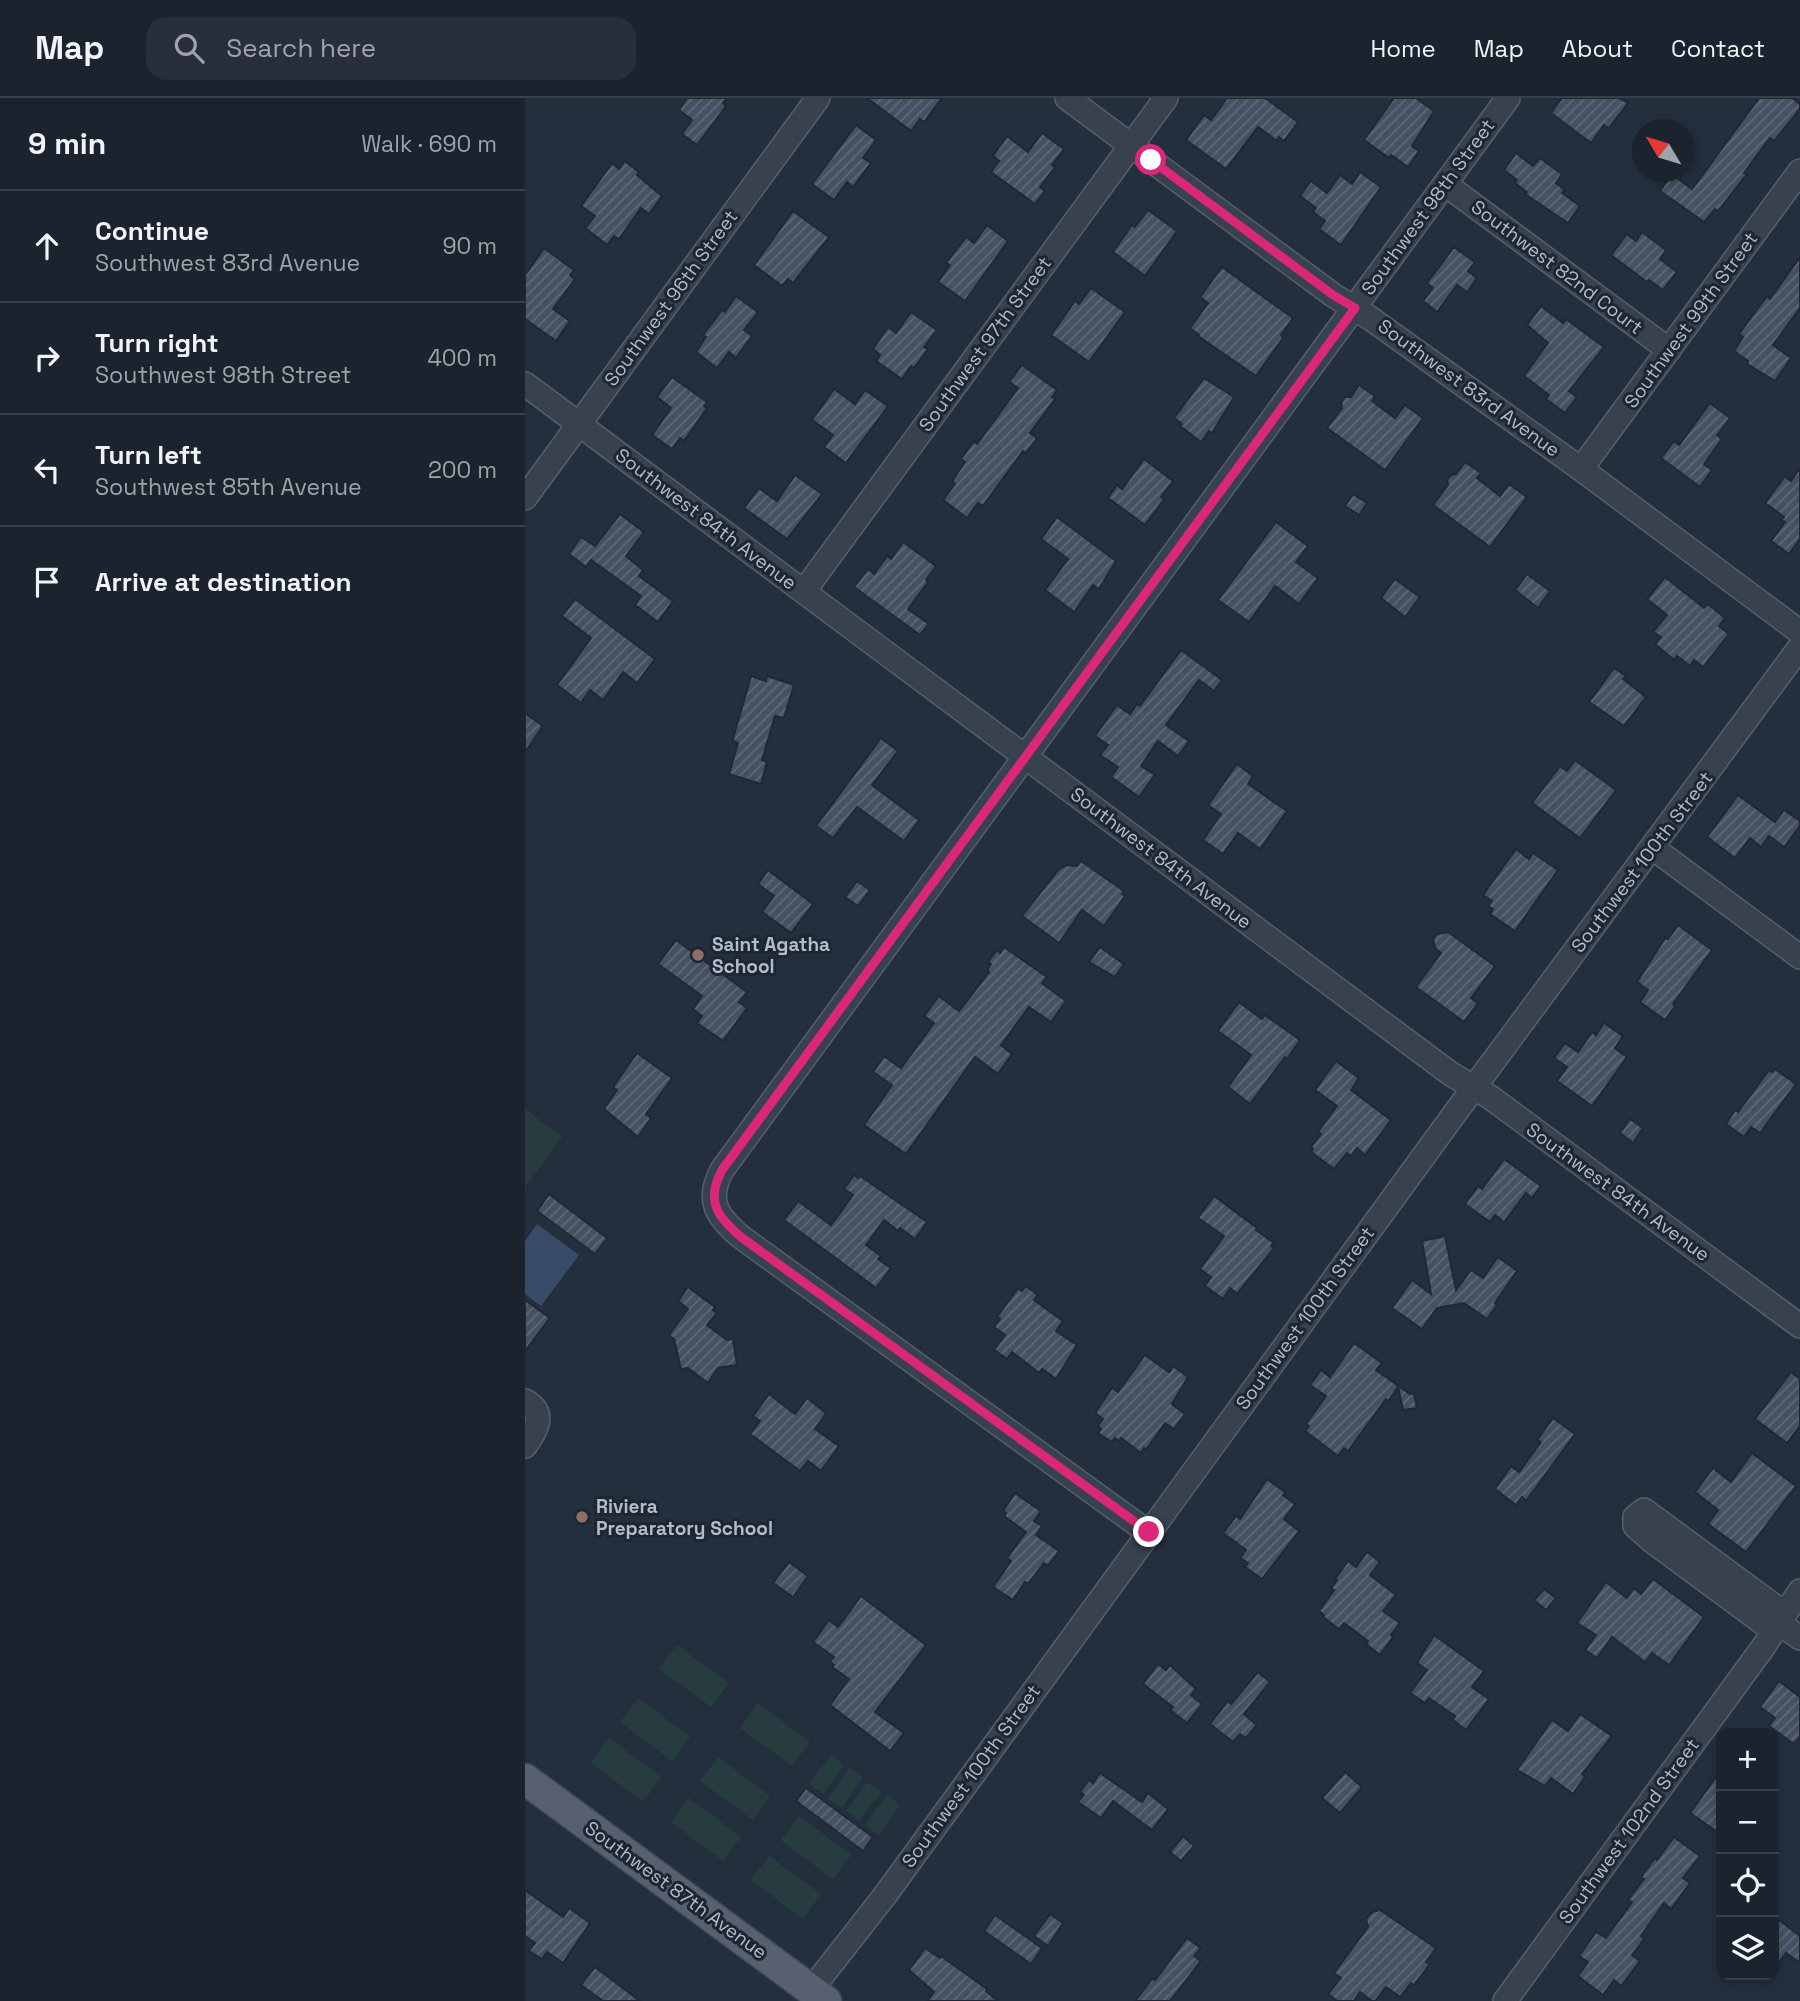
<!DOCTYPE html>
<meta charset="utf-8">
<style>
:root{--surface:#1b232e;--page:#282f3a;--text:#f1f3f6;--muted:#a0a4aa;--line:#39404a}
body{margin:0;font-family:"Space Grotesk",sans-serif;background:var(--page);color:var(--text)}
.controls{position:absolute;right:21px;bottom:21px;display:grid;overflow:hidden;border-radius:14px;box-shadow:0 4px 10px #0003}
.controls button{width:63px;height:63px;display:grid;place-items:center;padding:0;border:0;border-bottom:2px solid var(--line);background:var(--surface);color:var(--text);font:35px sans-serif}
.compass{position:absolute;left:1107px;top:21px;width:63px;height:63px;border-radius:50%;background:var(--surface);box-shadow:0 4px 10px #0003;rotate:308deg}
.stop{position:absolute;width:21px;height:21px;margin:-16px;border:5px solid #db2777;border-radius:50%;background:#fff}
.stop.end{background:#db2777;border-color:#fff;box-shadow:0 2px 7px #0008}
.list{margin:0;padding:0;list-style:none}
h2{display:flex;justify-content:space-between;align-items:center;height:91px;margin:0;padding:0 28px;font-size:30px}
h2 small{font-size:23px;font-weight:400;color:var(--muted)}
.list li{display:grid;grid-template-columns:46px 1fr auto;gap:21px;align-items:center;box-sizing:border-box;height:112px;padding:0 28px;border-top:2px solid var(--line)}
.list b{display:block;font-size:26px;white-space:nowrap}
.list p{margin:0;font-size:23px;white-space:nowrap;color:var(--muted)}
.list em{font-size:23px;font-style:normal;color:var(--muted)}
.icon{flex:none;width:38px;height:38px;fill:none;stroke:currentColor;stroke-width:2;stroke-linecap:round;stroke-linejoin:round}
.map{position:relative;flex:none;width:1275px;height:1903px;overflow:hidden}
header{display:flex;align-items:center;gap:42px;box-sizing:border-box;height:98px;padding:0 35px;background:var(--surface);border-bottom:2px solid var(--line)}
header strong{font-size:33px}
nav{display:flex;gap:38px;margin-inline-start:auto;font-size:24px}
.search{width:490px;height:63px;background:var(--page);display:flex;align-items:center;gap:18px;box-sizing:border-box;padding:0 24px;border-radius:21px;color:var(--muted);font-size:26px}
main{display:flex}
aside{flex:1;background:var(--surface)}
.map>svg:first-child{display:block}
.garden{fill:#263c3f}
.water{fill:#394c67}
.building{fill:url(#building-hatch);stroke:#1f2835;stroke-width:2}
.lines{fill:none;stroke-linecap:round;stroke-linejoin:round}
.minor-casing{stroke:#565f6c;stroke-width:26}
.major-casing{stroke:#414a57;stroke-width:33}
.minor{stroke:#38414e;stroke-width:23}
.major{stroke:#56606e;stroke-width:30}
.route{stroke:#db2777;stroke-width:9}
.education-dot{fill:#8d6e63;stroke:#1d2633;stroke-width:2.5}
.labels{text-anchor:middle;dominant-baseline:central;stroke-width:6;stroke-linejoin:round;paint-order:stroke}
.street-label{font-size:19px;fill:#b4bcc9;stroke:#1d2633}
.poi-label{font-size:19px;font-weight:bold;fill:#b4bcc9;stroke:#1d2633;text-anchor:start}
</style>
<header>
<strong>Map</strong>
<div class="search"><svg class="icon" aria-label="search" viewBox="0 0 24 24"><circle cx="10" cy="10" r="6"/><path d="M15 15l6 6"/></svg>Search here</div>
<nav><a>Home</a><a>Map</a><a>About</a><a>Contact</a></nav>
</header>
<main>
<aside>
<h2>9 min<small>Walk · 690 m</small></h2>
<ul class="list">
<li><svg class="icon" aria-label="ahead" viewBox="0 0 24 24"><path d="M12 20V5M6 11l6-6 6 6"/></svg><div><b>Continue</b><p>Southwest 83rd Avenue</p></div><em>90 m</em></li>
<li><svg class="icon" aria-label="right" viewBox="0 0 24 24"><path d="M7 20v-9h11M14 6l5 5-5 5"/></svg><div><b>Turn right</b><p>Southwest 98th Street</p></div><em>400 m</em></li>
<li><svg class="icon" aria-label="left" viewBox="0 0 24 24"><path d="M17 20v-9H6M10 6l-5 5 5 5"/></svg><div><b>Turn left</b><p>Southwest 85th Avenue</p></div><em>200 m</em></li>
<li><svg class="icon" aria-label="arrive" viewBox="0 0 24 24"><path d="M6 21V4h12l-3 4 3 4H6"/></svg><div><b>Arrive at destination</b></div></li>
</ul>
</aside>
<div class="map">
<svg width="1275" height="1903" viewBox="0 0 1275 1903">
<defs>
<pattern id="building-hatch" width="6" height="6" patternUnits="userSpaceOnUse" patternTransform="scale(1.75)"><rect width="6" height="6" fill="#455162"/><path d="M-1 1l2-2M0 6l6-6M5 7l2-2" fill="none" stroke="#5d6877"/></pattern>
</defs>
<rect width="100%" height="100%" fill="#242f3e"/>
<g class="garden">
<polygon points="0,1011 37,1039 0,1089"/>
<polygon points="152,1547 204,1585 186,1609 134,1571"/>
<polygon points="113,1600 165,1639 147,1663 95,1624"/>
<polygon points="233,1605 285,1644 267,1668 215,1630"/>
<polygon points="84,1640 136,1679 118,1704 66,1665"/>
<polygon points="306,1657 319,1667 298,1696 284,1686"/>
<polygon points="193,1659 245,1698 228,1722 175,1683"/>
<polygon points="325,1670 338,1680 317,1710 303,1700"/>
<polygon points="342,1684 356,1694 334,1723 321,1713"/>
<polygon points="362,1697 375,1707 354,1737 340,1727"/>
<polygon points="164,1700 216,1739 198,1763 146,1724"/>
<polygon points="274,1718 326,1757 308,1781 256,1742"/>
<polygon points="244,1758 296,1796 278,1821 226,1782"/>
</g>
<polygon class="water" points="12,1126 54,1157 16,1208 0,1196 0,1143"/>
<g class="building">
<polygon points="162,0 202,0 198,5 201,8 172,47 157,36 167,22 154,12"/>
<polygon points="342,0 417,0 399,24 395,21 386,33"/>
<polygon points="702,0 740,0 773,24 759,43 754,39 752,43 733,29 701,71 661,42 679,17 686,22"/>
<polygon points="869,0 891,0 909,13 887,48 894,53 883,69 866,57 864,60 839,42"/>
<polygon points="1037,0 1094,0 1103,5 1084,30 1079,27 1066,45 1026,15"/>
<polygon points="1234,0 1267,0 1275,6 1275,11 1249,43 1245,40 1219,75 1222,76 1193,113 1190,111 1179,124 1135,93 1147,76 1167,91"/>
<polygon points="331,27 351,42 338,60 346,65 328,89 322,84 309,102 287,86"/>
<polygon points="517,35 539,51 527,67 530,69 515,89 520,93 510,106 466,74 474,63 468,58 482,38 503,54"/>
<polygon points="991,55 1008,68 1015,60 1037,76 1031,85 1040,92 1037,95 1055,108 1043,125 1000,96 1002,94 990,85 992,82 979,72"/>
<polygon points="100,63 114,74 112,77 137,98 124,116 116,110 94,141 89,138 82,147 60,130 70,118 56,108 87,65 94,71"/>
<polygon points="835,74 856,89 816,147 794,131 800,123 788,114 791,110 775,98 786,83 802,95 815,77 827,86"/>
<polygon points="623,112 652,133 620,178 588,154 607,127 610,129"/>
<polygon points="268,113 304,139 268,185 263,181 257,188 229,167"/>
<polygon points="462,127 483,143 440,203 413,184 425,167 421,165 441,139 449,145"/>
<polygon points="1117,134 1141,152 1135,161 1152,174 1138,192 1124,182 1122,184 1086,157 1102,136 1111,143"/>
<polygon points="929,149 950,164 943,173 952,180 942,194 932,187 912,214 898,203 908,190 902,185"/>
<polygon points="19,150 49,172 45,177 50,181 28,211 45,223 31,243 0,221 0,177"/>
<polygon points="1275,159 1275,210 1248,247 1266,260 1250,283 1222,266 1223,263 1209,253 1218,239 1214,236 1242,198 1245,201"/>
<polygon points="697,169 768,220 756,237 758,240 731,278 673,238 674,237 665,230 683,205 675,199"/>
<polygon points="566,190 600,214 564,264 526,237 550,203 554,206"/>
<polygon points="211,198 233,214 219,232 227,238 211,260 204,254 192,270 171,254 181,239 178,237 197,212 200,214"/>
<polygon points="1016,208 1038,225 1041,221 1079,249 1044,293 1052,299 1040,315 1021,301 1024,297 999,278 1023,245 1002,227"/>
<polygon points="386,214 412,232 399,249 403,251 389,270 386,268 377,281 351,263 355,257 348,251 363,229 371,235"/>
<polygon points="497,267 532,292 527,299 530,301 505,335 512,340 501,355 498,353 458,408 453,405 442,420 418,402 430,386 427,383 440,364 436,361 449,343 452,346 493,290 484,284"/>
<polygon points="147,279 182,304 179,308 182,310 159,343 155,340 147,351 127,337 146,310 132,299"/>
<polygon points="679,280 709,299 687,335 684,333 676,344 655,328 657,326 649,320"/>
<polygon points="834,287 850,298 847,303 870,320 880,307 898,320 860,372 802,330 817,310 816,305 820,299 826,299"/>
<polygon points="309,291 330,306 340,292 363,308 321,365 299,349 308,337 287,322"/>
<polygon points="1185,305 1205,320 1192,337 1197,341 1179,366 1187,372 1175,389 1136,360 1149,343 1154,347"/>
<polygon points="619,361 648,383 636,399 639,401 620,427 583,400 592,387 597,391"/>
<polygon points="940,364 956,375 952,380 975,398 984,386 1002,399 965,449 908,407 923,387 922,382 926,377 931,376"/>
<polygon points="1275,370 1275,441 1264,456 1246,443 1260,424 1256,422 1259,419 1240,405 1260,378 1266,383"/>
<polygon points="270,377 297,396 262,441 219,410 234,390 252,403"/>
<polygon points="828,396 842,405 834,417 820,408"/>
<polygon points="95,416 119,434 101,458 118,472 114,478 148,503 133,524 110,507 116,498 66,462 61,469 44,456 56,439 70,448"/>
<polygon points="532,419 591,463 574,491 568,487 549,514 520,492 543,461 516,441"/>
<polygon points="751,424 783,448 771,464 793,480 774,506 750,488 724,524 693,502"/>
<polygon points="378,444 411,468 401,482 403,484 383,511 404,526 395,537 329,489 343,471 349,476 362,458 366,461"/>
<polygon points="1002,476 1025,493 1013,510 990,492"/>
<polygon points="1140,479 1179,510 1183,506 1200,520 1194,528 1204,536 1178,569 1169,562 1165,568 1152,558 1149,562 1130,546 1136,539 1128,534 1142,517 1122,501"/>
<polygon points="870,481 895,499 880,519 856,500"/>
<polygon points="50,501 130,561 112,585 98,574 78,602 65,592 56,605 32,587 66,540 37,518"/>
<polygon points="656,552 697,582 689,593 674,582 641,627 664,643 653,658 633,643 616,668 630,677 614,699 586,679 593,669 575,657 583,647 570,638 592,607 605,616 612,606 615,608"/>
<polygon points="1089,570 1101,578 1098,581 1121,599 1099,628 1064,604"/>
<polygon points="226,578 241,583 242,578 269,587 259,620 250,618 237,662 242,664 236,686 204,676 213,645 208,643 209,637"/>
<polygon points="0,615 18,628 0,654"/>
<polygon points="356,640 373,653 347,687 394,722 379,743 332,709 308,740 291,728"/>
<polygon points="1050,662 1091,692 1055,740 1007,705 1035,668 1042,673"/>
<polygon points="712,666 728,678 723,686 762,713 735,751 713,735 698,756 678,742 696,716 683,707"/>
<polygon points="1213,697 1250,724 1259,712 1275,723 1275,728 1259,749 1244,738 1236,749 1225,740 1210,760 1182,739"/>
<polygon points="991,751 1004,761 1008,755 1033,772 990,833 965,816 968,811 963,808 967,803 958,797"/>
<polygon points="556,763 599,793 597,796 600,798 579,828 557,812 534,845 497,818 534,771 542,767 552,768"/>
<polygon points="243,772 288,806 266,835 237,814 249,798 233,786"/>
<polygon points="332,783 345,792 333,808 320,799"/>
<polygon points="1153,827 1187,852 1148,906 1150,908 1140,922 1115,904 1123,892 1112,884 1140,840 1143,841"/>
<polygon points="923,834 970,868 946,900 953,905 939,924 891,889 916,855 910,850 908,841 912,836"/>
<polygon points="151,842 222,894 214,904 222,910 198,943 172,925 177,918 168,911 177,898 133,866"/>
<polygon points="479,849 522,879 517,885 541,903 526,924 504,909 476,947 487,956 473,976 450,959 381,1056 339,1027 367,987 348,974 359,958 376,970 409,925 399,918 414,898 434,913 464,874 462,873 466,866 463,864 472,852 475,855"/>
<polygon points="575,849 599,866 590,879 564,864"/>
<polygon points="714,904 737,921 740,917 775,942 762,961 760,959 725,1006 703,989 726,957 693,933"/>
<polygon points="1079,925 1098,938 1090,950 1102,959 1067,1008 1032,983 1042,969 1029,960 1040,945 1053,954 1067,934 1071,937"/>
<polygon points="112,955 147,980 121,1016 126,1020 113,1039 79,1011 92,992 88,989"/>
<polygon points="811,963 834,980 826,992 866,1022 840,1057 832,1050 826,1058 822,1055 809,1071 786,1054 788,1051 786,1049 796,1036 793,1034 812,1008 790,992"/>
<polygon points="1250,971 1271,986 1235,1035 1226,1029 1219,1039 1201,1026 1210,1012 1213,1014 1244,972 1247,974"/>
<polygon points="1105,1021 1118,1030 1108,1045 1095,1035"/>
<polygon points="979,1061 1016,1088 1007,1100 1001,1095 979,1124 970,1117 965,1124 940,1106 953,1088 957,1091"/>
<polygon points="329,1077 333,1080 335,1078 402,1124 390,1141 375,1130 373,1133 359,1122 341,1147 356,1158 353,1161 366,1170 351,1190 259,1122 273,1103 306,1127 328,1097 319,1091"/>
<polygon points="24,1096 82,1140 70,1156 12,1113"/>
<polygon points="689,1098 732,1130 731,1132 749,1145 746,1148 749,1150 712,1196 705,1190 698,1201 680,1188 686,1179 675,1171 699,1138 673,1120"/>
<polygon points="920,1138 931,1192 946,1172 958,1180 973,1159 992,1173 970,1205 972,1207 962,1221 939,1205 912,1210 897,1231 867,1210 887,1182 906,1196 897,1143"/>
<polygon points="501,1188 513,1197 509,1202 538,1223 531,1233 552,1247 531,1281 517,1271 514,1275 487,1254 482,1261 469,1252 480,1237 469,1229 475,1221 472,1219 493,1190 497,1193"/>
<polygon points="163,1189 190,1209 188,1212 192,1215 182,1227 202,1242 208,1241 212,1267 193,1270 183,1285 163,1270 156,1271 149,1241 144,1237 163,1211 153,1203"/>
<polygon points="0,1202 25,1220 0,1253"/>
<polygon points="829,1245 857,1265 851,1272 885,1296 889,1296 892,1310 878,1312 873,1289 863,1303 861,1301 823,1353 819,1350 813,1358 780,1333 784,1328 781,1326 801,1298 785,1287 796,1272 805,1279"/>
<polygon points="620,1257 644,1274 648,1268 663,1279 647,1306 660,1316 649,1331 640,1325 621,1352 619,1350 616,1355 596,1340 594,1343 590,1340 587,1344 573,1335 576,1331 573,1328 578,1321 570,1315 587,1290 593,1294"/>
<polygon points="1266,1274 1275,1281 1275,1328 1262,1345 1230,1321"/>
<polygon points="244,1296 270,1316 282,1300 301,1315 290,1331 314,1348 296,1373 283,1363 275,1373 225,1336 235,1323 228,1318"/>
<polygon points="1028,1320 1050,1336 1001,1403 997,1399 991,1407 970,1391 986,1368 994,1374 1016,1344 1012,1342"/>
<polygon points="1227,1355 1271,1388 1221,1454 1183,1426 1193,1412 1170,1394 1188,1370 1206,1384"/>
<polygon points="742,1381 760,1394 758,1397 770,1406 759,1421 774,1433 737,1481 720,1469 723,1465 715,1460 721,1452 698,1435 711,1418 715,1421"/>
<polygon points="490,1395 516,1413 509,1423 517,1428 511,1437 534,1453 523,1468 519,1465 503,1486 500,1484 488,1502 468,1489 486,1463 482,1460 501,1434 479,1418 481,1415 478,1413"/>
<polygon points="842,1454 855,1464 845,1477 871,1497 858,1513 875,1525 866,1537 868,1539 855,1557 841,1546 843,1543 819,1525 814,1531 798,1519 799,1517 794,1513 809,1492 806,1490 812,1482 810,1481 823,1463 831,1469"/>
<polygon points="264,1464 283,1478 268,1499 248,1485"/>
<polygon points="1128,1481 1179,1519 1144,1567 1127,1555 1120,1564 1087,1539 1072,1560 1060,1552 1071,1537 1052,1525 1081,1484 1102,1500 1109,1490 1116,1496"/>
<polygon points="1019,1491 1031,1500 1021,1512 1009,1502"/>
<polygon points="336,1498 401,1547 350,1614 379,1635 365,1653 305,1607 324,1581 307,1569 309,1567 305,1564 309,1559 288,1544 304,1522 313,1529"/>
<polygon points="909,1537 959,1573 947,1589 964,1601 941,1632 928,1622 930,1618 904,1600 900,1605 885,1595 902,1572 892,1565"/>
<polygon points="633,1566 641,1572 645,1567 671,1591 666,1597 677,1606 662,1625 645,1612 648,1609 618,1586"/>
<polygon points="733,1574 745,1584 719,1616 732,1627 721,1640 715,1636 708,1644 685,1626 703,1603 706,1606"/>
<polygon points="1254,1583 1275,1599 1275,1639 1269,1646 1244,1628 1250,1620 1235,1609"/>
<polygon points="1055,1616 1087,1638 1057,1676 1060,1679 1048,1696 1026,1680 1020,1688 992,1672 1027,1622 1043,1633"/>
<polygon points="1196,1672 1196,1725 1191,1733 1165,1715"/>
<polygon points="820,1674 837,1689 815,1715 797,1700"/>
<polygon points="575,1675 617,1704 623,1695 643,1711 627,1732 588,1703 576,1720 553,1704 559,1697 555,1694 564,1682 568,1685"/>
<polygon points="281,1690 348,1739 338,1753 271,1703"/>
<polygon points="658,1738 669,1748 656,1763 645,1754"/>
<polygon points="1149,1739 1175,1758 1158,1780 1165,1785 1146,1811 1139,1805 1116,1838 1119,1841 1107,1857 1115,1863 1096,1888 1089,1882 1078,1897 1053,1878 1063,1864 1054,1858 1071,1834 1081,1840 1107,1804 1103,1802 1119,1781 1116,1779 1130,1760 1132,1762"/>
<polygon points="0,1792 38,1819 44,1810 65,1825 38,1865 22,1854 17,1861 4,1853 10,1845 0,1838"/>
<polygon points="855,1812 911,1850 901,1864 905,1866 889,1887 886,1885 875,1899 861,1889 850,1903 847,1903 835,1894 829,1903 812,1903 803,1896 816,1880 809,1875 843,1829 841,1821 847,1814"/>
<polygon points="525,1816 538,1825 523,1848 509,1838"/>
<polygon points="470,1817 517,1850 506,1866 459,1833"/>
<polygon points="1249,1818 1275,1838 1275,1865 1261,1855 1249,1872"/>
<polygon points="662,1840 676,1850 669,1858 676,1863 645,1903 610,1903 627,1881 630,1882"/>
<polygon points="400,1850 415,1860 416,1858 462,1891 461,1893 473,1903 402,1903 409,1894 384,1872"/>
<polygon points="70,1869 115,1903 78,1903 56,1887"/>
</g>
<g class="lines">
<defs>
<g id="minor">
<polyline points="542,0 808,197 845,220 1056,371 1275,534"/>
<polyline points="920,86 1144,252"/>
<polyline points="0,286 926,976 965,999 1275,1228"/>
<polyline points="1056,371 1275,73"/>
<polyline points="0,400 293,0"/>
<polyline points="279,493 641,0"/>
<polyline points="1128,750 1275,859"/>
<path d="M0 1303C22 1315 11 1333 0 1348"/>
<path d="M624 1435 216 1139C191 1118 181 1102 197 1072L983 0"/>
<polyline points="1254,1525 1275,1540"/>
<polyline points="1249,1533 1127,1443 1110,1428 1110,1419 1119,1412 1260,1516"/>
<polyline points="286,1892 361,1796 933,1011 1275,549"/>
<polyline points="980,1903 1239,1548 1275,1493"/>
</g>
<polyline id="major" points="0,1681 301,1903"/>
</defs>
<use href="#minor" class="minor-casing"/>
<use href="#major" class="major-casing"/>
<use href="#minor" class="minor"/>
<use href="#major" class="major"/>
</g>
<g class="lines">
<path class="route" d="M624 1434 216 1139C191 1118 181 1102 197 1072L830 210 808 197 626 62"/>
</g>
<g class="education-dot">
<circle cx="173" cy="857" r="7"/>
<circle cx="57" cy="1419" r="7"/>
</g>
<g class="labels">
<g class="street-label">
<text transform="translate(903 109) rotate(-54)">Southwest 98th Street</text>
<text transform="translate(1032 169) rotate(37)">Southwest 82nd Court</text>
<text transform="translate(146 200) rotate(-54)">Southwest 96th Street</text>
<text transform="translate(1166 222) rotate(-54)">Southwest 99th Street</text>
<text transform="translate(460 246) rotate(-54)">Southwest 97th Street</text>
<text transform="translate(944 290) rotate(36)">Southwest 83rd Avenue</text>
<text transform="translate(181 421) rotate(37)">Southwest 84th Avenue</text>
<text transform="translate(636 760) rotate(37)">Southwest 84th Avenue</text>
<text transform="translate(1117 764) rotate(-53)">Southwest 100th Street</text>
<text transform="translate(1093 1094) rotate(36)">Southwest 84th Avenue</text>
<text transform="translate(780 1220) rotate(-54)">Southwest 100th Street</text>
<text transform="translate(446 1678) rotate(-54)">Southwest 100th Street</text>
<text transform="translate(1104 1733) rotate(-54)">Southwest 102nd Street</text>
<text transform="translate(151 1792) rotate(36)">Southwest 87th Avenue</text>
</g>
<g class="poi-label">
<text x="187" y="846">Saint Agatha<tspan x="187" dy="22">School</tspan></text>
<text x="71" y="1408">Riviera<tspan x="71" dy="22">Preparatory School</tspan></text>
</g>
</g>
</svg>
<div class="controls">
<button>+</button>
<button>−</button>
<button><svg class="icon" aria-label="locate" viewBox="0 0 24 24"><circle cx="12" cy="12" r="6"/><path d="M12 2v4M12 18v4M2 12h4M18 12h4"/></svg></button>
<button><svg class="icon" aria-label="layers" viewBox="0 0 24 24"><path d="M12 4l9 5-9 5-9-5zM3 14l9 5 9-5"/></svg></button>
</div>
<svg class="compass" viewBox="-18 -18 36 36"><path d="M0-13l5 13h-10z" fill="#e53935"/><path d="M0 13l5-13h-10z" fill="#a0a4aa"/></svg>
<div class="stop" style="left:626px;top:62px"></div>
<div class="stop end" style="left:624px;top:1434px"></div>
</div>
</main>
